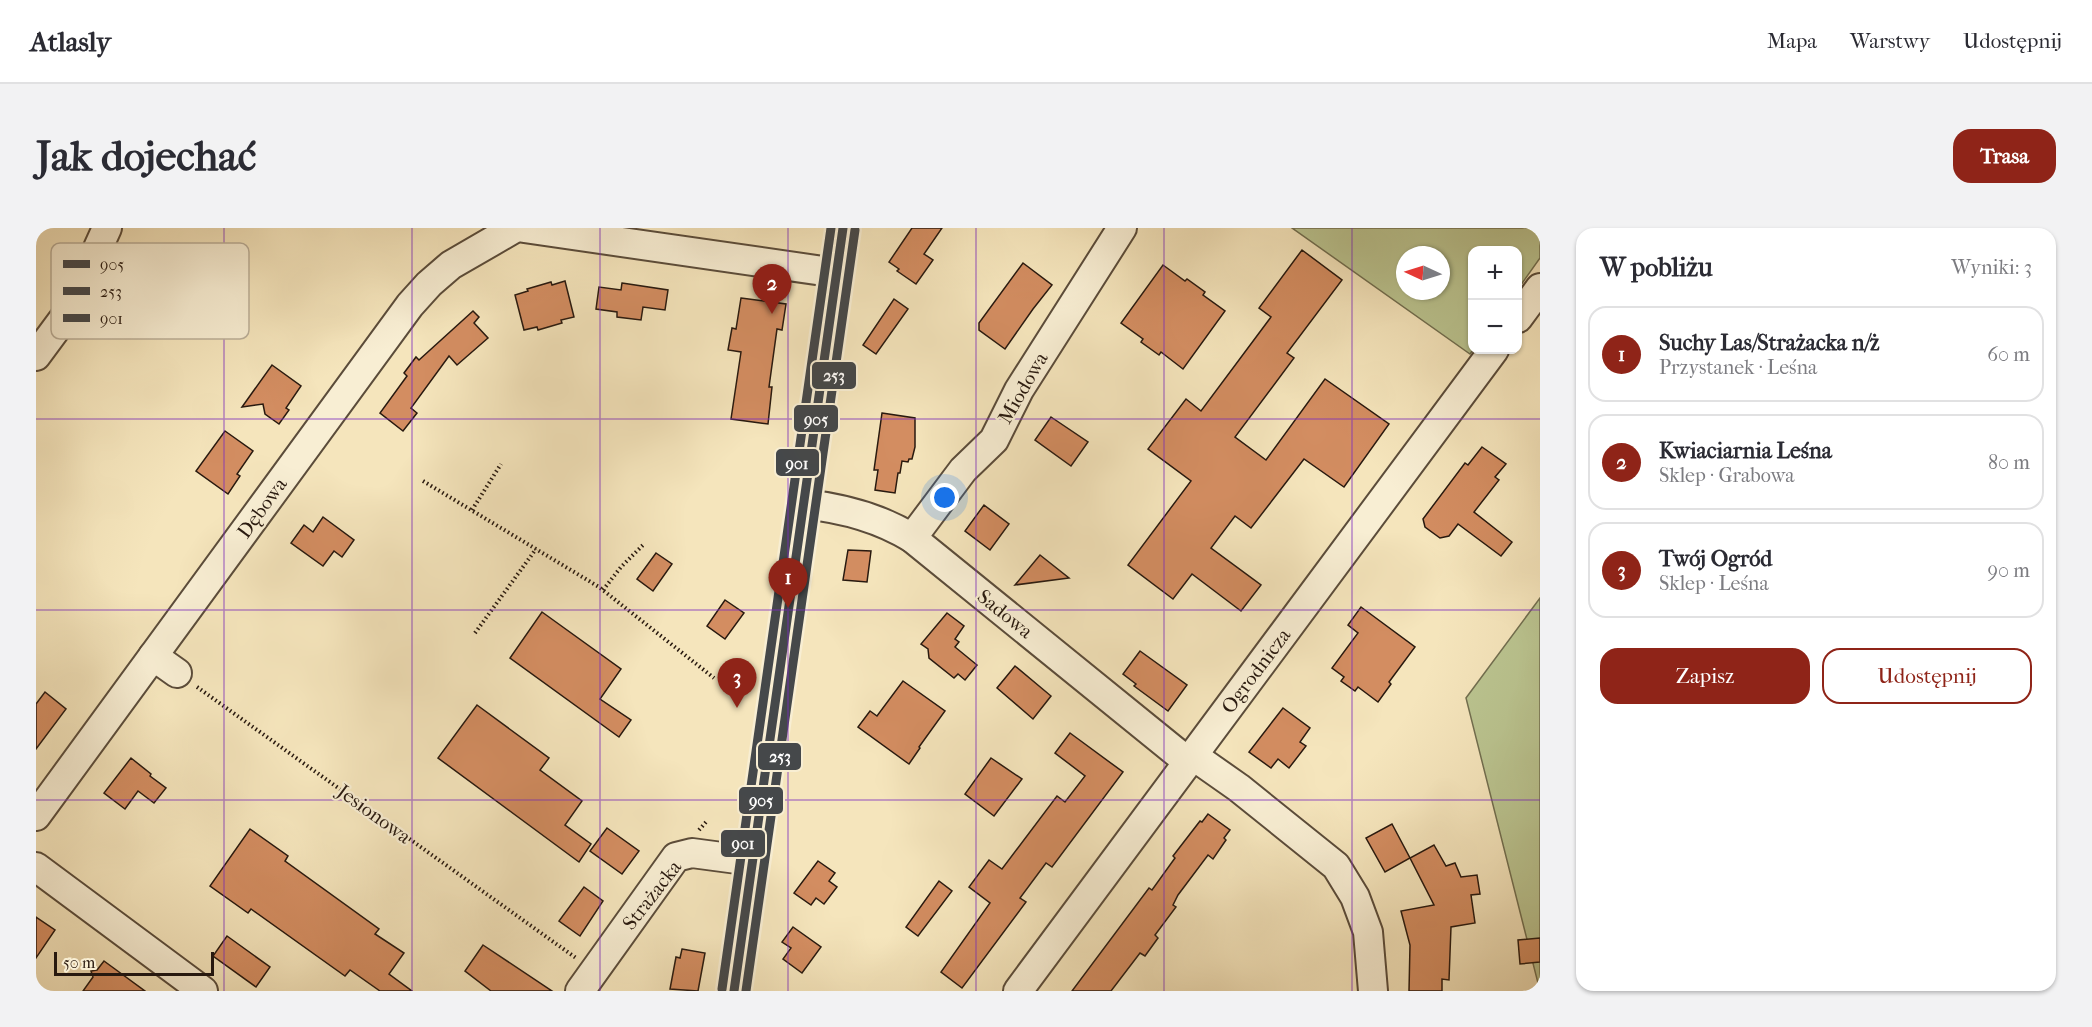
<!DOCTYPE html>
<html lang="pl">
<meta charset="utf-8">
<style>
:root{--surface:#fff;--page:#f2f2f3;--text:#2b2b33;--muted:#7c7c81;--line:#e1e1e2;--accent:#8f2418}
body{margin:0;font-family:"IM FELL French Canon",serif;background:var(--page);color:var(--text)}
.controls{position:absolute;right:18px;top:18px;display:grid;overflow:hidden;border-radius:12px;box-shadow:0 2px 4px #0004}
.controls button{width:54px;height:54px;display:grid;place-items:center;padding:0;border:0;border-bottom:2px solid var(--line);background:var(--surface);color:var(--text);font:30px sans-serif}
.compass{position:absolute;left:1360px;top:18px;width:54px;height:54px;border-radius:50%;background:var(--surface);box-shadow:0 2px 4px #0004;rotate:274deg}
.scale{position:absolute;left:18px;bottom:15px;width:160px;box-sizing:border-box;padding-left:6px;border:3px solid #28190f;border-top:0;font-size:16px;line-height:21px;white-space:nowrap;color:#28190f;-webkit-text-stroke:4px #f8eed3;paint-order:stroke}
.you{position:absolute;left:909px;top:270px;width:21px;height:21px;margin:-15px;border:4px solid #fff;border-radius:50%;background:#1a73e8;box-shadow:0 0 0 9px #1a73e833}
.badge{display:grid;place-items:center;width:39px;height:39px;border-radius:50%;background:var(--accent);color:#fff;font-size:20px;font-weight:700}
.pin{position:absolute;translate:-50% -50px;filter:drop-shadow(0 2px 3px #0008)}
.pin::after{content:'';position:absolute;top:32px;width:21px;height:18px;background:inherit;clip-path:polygon(0 0,100% 0,50% 100%)}
.list{margin:0;padding:0;list-style:none}
h2{display:flex;justify-content:space-between;align-items:center;height:78px;margin:0;padding:0 24px;font-size:26px}
h2 small{font-size:20px;font-weight:400;color:var(--muted)}
.list li{display:grid;grid-template-columns:39px 1fr auto;gap:18px;align-items:center;box-sizing:border-box;height:96px;margin:0 12px 12px;padding:0 12px;border:2px solid var(--line);border-radius:18px}
.list b{display:block;font-size:22px;white-space:nowrap}
.list p{margin:0;font-size:20px;white-space:nowrap;color:var(--muted)}
.list em{font-size:20px;font-style:normal;color:var(--muted)}
.actions{display:flex;gap:12px;padding:18px 24px}
.actions a{flex:1;padding:14px 0;border:2px solid var(--accent);border-radius:18px;text-align:center;font-size:21px;color:var(--accent)}
.actions .main{background:var(--accent);color:#fff}
.map{position:relative;flex:none;width:1504px;height:763px;overflow:hidden;border-radius:18px}
header{display:flex;align-items:center;gap:36px;box-sizing:border-box;height:84px;padding:0 30px;background:var(--surface);border-bottom:2px solid var(--line)}
header strong{font-size:28px}
nav{display:flex;gap:33px;margin-inline-start:auto;font-size:21px}
.intro{display:flex;align-items:center;justify-content:space-between;box-sizing:border-box;height:144px;padding:0 36px}
h1{margin:0;font-size:42px}
.button{padding:15px 27px;border-radius:18px;background:var(--accent);color:#fff;font-size:21px;font-weight:700}
main{display:flex;gap:36px;padding:0 36px}
aside{flex:1;background:var(--surface);border-radius:18px;box-shadow:0 2px 4px #0004}
.map>svg:first-child{display:block}
.green{fill:#bbc591;stroke:#726f50;stroke-width:1.5;fill-rule:evenodd}
.building{fill:#d38d61;stroke:#28190f;stroke-width:1.5}
.lines{fill:none;stroke-linecap:round;stroke-linejoin:round}
.minor-casing{stroke:#5b4c3a;stroke-width:32}
.path{stroke:#28190f;stroke-width:4;stroke-dasharray:1.5 3;stroke-linecap:butt}
.minor{stroke:#f8eed3;stroke-width:28}
.bus-1-casing{stroke:#f8eed3;stroke-width:14}
.bus-2-casing{stroke:#f8eed3;stroke-width:14}
.bus-3-casing{stroke:#f8eed3;stroke-width:14}
.bus-1{stroke:#45484a;stroke-width:9}
.bus-2{stroke:#45484a;stroke-width:9}
.bus-3{stroke:#45484a;stroke-width:9}
.grid{fill:none;stroke:#7b2cbf;stroke-width:1.5;stroke-opacity:0.55}
.labels{text-anchor:middle;dominant-baseline:central;stroke-width:4.5;stroke-linejoin:round;paint-order:stroke}
.street-label{font-size:20px;fill:#28190f;stroke:#f8eed3}
.key{fill:#f8eed3;stroke:#baae98;stroke-width:1.5}
.key-label{font-size:16px;fill:#28190f}
.line-badge{stroke:#f8eed3;stroke-width:2}
.badge-label{font-size:16px;text-anchor:middle;font-weight:bold;fill:#fff}
</style>
<header>
<strong>Atlasly</strong>
<nav><a>Mapa</a><a>Warstwy</a><a>Udostępnij</a></nav>
</header>
<div class="intro"><h1>Jak dojechać</h1><a class="button">Trasa</a></div>
<main>
<div class="map">
<svg width="1504" height="763" viewBox="0 0 1504 763">
<rect width="100%" height="100%" fill="#f5e5bc"/>
<filter id="stains"><feTurbulence type="fractalNoise" baseFrequency=".00333" numOctaves="4"/><feColorMatrix values="0 0 0 0 .2 0 0 0 0 .09 0 0 0 0 .02 0 0 0 .5 -.17"/></filter>
<radialGradient id="worn" r=".72"><stop offset=".6" stop-color="#630" stop-opacity="0"/><stop offset="1" stop-color="#630" stop-opacity=".3"/></radialGradient>
<g class="green">
<path d="M1256 0H1504V30L1482 61V22H1436L1437 122 1434 126ZM1369 27H1405V63H1369Z"/>
<polygon points="1504,370 1504,763 1430,470"/>
</g>
<g class="building">
<polygon points="876,0 906,0 888,26 897,32 880,56 861,43 863,41 853,34"/>
<polygon points="1266,22 1306,52 1251,125 1258,130 1199,209 1230,232 1289,151 1353,196 1308,259 1268,231 1215,300 1199,288 1175,320 1225,357 1205,383 1156,346 1137,371 1092,337 1155,253 1112,221 1150,171 1165,183 1235,89 1223,80"/>
<polygon points="987,35 1016,57 997,81 969,121 943,102 943,95"/>
<polygon points="1127,37 1149,53 1151,51 1169,64 1167,67 1189,83 1147,141 1125,124 1123,127 1105,114 1107,111 1085,95"/>
<polygon points="529,53 538,89 525,92 526,95 502,102 501,99 488,102 479,67 492,63 491,61 515,54 516,57"/>
<polygon points="586,55 632,62 629,82 607,79 605,92 581,89 581,84 560,81 563,59 585,62"/>
<polygon points="705,70 750,76 746,102 741,101 733,159 736,159 732,196 695,191 705,124 692,122 696,100 700,101"/>
<polygon points="858,71 872,81 840,126 827,117"/>
<polygon points="437,83 443,89 438,95 452,110 421,137 413,128 375,180 381,185 367,203 344,185 371,148 368,145 380,129 383,132"/>
<polygon points="236,137 265,158 250,180 253,182 243,196 229,186 227,176 206,179"/>
<polygon points="846,185 879,190 879,219 876,231 873,231 872,234 866,233 864,245 862,245 859,265 839,262 842,242 838,242"/>
<polygon points="1015,189 1052,214 1035,238 999,212"/>
<polygon points="189,203 217,223 201,246 204,248 192,266 160,243"/>
<polygon points="1446,219 1470,236 1459,249 1463,252 1438,284 1476,314 1465,328 1422,296 1413,308 1404,310 1389,299 1387,291 1429,235 1432,237"/>
<polygon points="948,277 973,296 954,322 929,303"/>
<polygon points="287,289 318,312 306,329 298,323 287,338 255,315 268,297 277,304"/>
<polygon points="812,322 835,323 831,354 807,352"/>
<polygon points="620,325 636,336 617,363 601,351"/>
<polygon points="1004,327 1033,350 979,357"/>
<polygon points="689,372 708,385 689,411 671,398"/>
<polygon points="1325,379 1379,419 1353,454 1355,456 1342,474 1322,459 1319,463 1305,453 1308,449 1296,440 1322,405 1312,397"/>
<polygon points="506,384 585,441 564,471 595,492 583,509 474,430"/>
<polygon points="911,385 928,398 919,411 923,414 919,419 941,437 929,452 922,446 918,450 893,430 892,421 885,416"/>
<polygon points="1104,423 1151,457 1132,483 1098,458 1100,456 1087,446"/>
<polygon points="979,438 1015,468 997,491 961,460"/>
<polygon points="867,453 909,483 883,519 884,520 873,536 822,499 834,483 841,488"/>
<polygon points="9,464 30,481 0,521 0,476"/>
<polygon points="441,477 513,530 504,542 546,573 529,597 555,616 543,634 402,530"/>
<polygon points="1247,480 1274,500 1264,514 1270,518 1253,540 1242,531 1235,540 1213,524"/>
<polygon points="1034,505 1087,544 1016,639 1010,635 984,670 990,674 926,760 905,744 954,675 933,659 953,632 966,641 1021,568 1029,574 1049,548 1019,525"/>
<polygon points="95,530 115,546 114,548 130,560 118,575 102,563 89,581 68,565"/>
<polygon points="955,530 986,551 958,588 929,566"/>
<polygon points="1172,586 1194,602 1188,610 1190,612 1177,631 1172,627 1142,667 1137,677 1140,679 1119,707 1122,710 1109,728 1104,725 1075,763 1036,763 1113,660 1116,662 1139,630 1137,628 1164,593 1166,594"/>
<polygon points="1356,596 1374,630 1349,644 1330,610"/>
<polygon points="571,600 603,623 586,646 554,623"/>
<polygon points="214,601 252,628 249,633 343,701 339,706 368,725 353,746 376,763 344,763 314,742 309,748 215,681 212,685 174,658"/>
<polygon points="1398,617 1410,638 1419,635 1425,649 1441,647 1444,666 1435,667 1439,695 1415,699 1413,752 1406,751 1406,763 1373,763 1374,717 1365,683 1398,677 1374,630"/>
<polygon points="782,633 799,645 793,653 801,659 788,676 780,670 775,677 758,665"/>
<polygon points="903,653 916,663 882,708 870,699"/>
<polygon points="548,659 567,673 544,708 523,693"/>
<polygon points="0,689 19,702 0,730"/>
<polygon points="757,699 785,719 766,745 747,731 755,720 746,714"/>
<polygon points="191,708 234,739 220,759 177,728"/>
<polygon points="1504,710 1504,734 1484,736 1482,712"/>
<polygon points="447,717 516,763 455,763 429,743"/>
<polygon points="646,721 669,725 662,763 634,761 640,729 644,730"/>
<polygon points="68,733 109,763 47,763 57,749 55,743 61,742"/>
</g>
<g class="lines">
<defs>
<g id="minor">
<polyline points="488,0 801,45"/>
<polyline points="1482,90 1504,60"/>
<polyline points="0,128 34,82 71,0"/>
<path d="M768 276C805 280 844 290 876 310L1151 533"/>
<polyline points="876,310 927,242 958,212 983,162 1086,0"/>
<polyline points="117,428 141,445"/>
<polyline points="1156,527 1203,560 1300,638 1319,669 1332,704 1337,763"/>
<polyline points="0,588 374,77 393,56 415,37 479,0"/>
<polyline points="0,639 167,763"/>
<polyline points="544,763 640,629 656,625 716,633"/>
<polyline points="698,763 807,0"/>
<polyline points="982,763 1458,122"/>
</g>
</defs>
<use href="#minor" class="minor-casing"/>
<g class="path">
<polyline points="387,253 563,359 678,450"/>
<polyline points="436,282 465,236"/>
<polyline points="567,362 585,339 608,316"/>
<polyline points="439,405 500,321"/>
<polyline points="161,459 540,730"/>
<polyline points="663,602 670,594"/>
</g>
<use href="#minor" class="minor"/>
<defs>
<polyline id="bus-1" points="698,763 807,0"/>
<polyline id="bus-2" points="710,763 819,2"/>
<polyline id="bus-3" points="686,761 795,0"/>
</defs>
<use href="#bus-1" class="bus-1-casing"/>
<use href="#bus-2" class="bus-2-casing"/>
<use href="#bus-3" class="bus-3-casing"/>
<use href="#bus-1" class="bus-1"/>
<use href="#bus-2" class="bus-2"/>
<use href="#bus-3" class="bus-3"/>
</g>
<path class="grid" d="M188 0V763M376 0V763M564 0V763M752 0V763M940 0V763M1128 0V763M1316 0V763M0 191H1504M0 382H1504M0 572H1504"/>
<g class="labels">
<g class="street-label">
<text transform="translate(987 160) rotate(-60)">Miodowa</text>
<text transform="translate(226 280) rotate(-54)">Dębowa</text>
<text transform="translate(969 386) rotate(39)">Sadowa</text>
<text transform="translate(1220 443) rotate(-53)">Ogrodnicza</text>
<text transform="translate(338 586) rotate(36)">Jesionowa</text>
<text transform="translate(616 667) rotate(-52)">Strażacka</text>
</g>
</g>
<rect x="15" y="15" width="198" height="96" rx="9" class="key"/>
<rect x="27" y="32" width="27" height="8" fill="#45484a"/>
<rect x="27" y="59" width="27" height="8" fill="#45484a"/>
<rect x="27" y="86" width="27" height="8" fill="#45484a"/>
<g class="key-label">
<text x="64" y="42">905</text>
<text x="64" y="69">253</text>
<text x="64" y="96">901</text>
</g>
<g class="line-badge">
<rect x="775" y="133" width="46" height="29" rx="6" fill="#45484a"/>
<rect x="757" y="176" width="46" height="29" rx="6" fill="#45484a"/>
<rect x="739" y="220" width="45" height="29" rx="6" fill="#45484a"/>
<rect x="721" y="514" width="45" height="29" rx="6" fill="#45484a"/>
<rect x="702" y="558" width="46" height="29" rx="6" fill="#45484a"/>
<rect x="684" y="601" width="46" height="29" rx="6" fill="#45484a"/>
</g>
<g class="badge-label">
<text x="798" y="153">253</text>
<text x="780" y="197">905</text>
<text x="761" y="241">901</text>
<text x="744" y="534">253</text>
<text x="725" y="578">905</text>
<text x="707" y="621">901</text>
</g>
<rect width="100%" height="100%" filter="url(#stains)"/>
<rect width="100%" height="100%" fill="url(#worn)"/>
</svg>
<div class="controls">
<button>+</button>
<button>−</button>
</div>
<svg class="compass" viewBox="-18 -18 36 36"><path d="M0-13l5 13h-10z" fill="#e53935"/><path d="M0 13l5-13h-10z" fill="#7c7c81"/></svg>
<div class="scale">50 m</div>
<div class="you"></div>
<div class="pin badge" style="left:752px;top:380px">1</div>
<div class="pin badge" style="left:736px;top:86px">2</div>
<div class="pin badge" style="left:701px;top:480px">3</div>
</div>
<aside>
<h2>W pobliżu<small>Wyniki: 3</small></h2>
<ul class="list">
<li><span class="badge">1</span><div><b>Suchy Las/Strażacka n/ż</b><p>Przystanek · Leśna</p></div><em>60 m</em></li>
<li><span class="badge">2</span><div><b>Kwiaciarnia Leśna</b><p>Sklep · Grabowa</p></div><em>80 m</em></li>
<li><span class="badge">3</span><div><b>Twój Ogród</b><p>Sklep · Leśna</p></div><em>90 m</em></li>
</ul>
<div class="actions"><a class="main">Zapisz</a><a>Udostępnij</a></div>
</aside>
</main>
